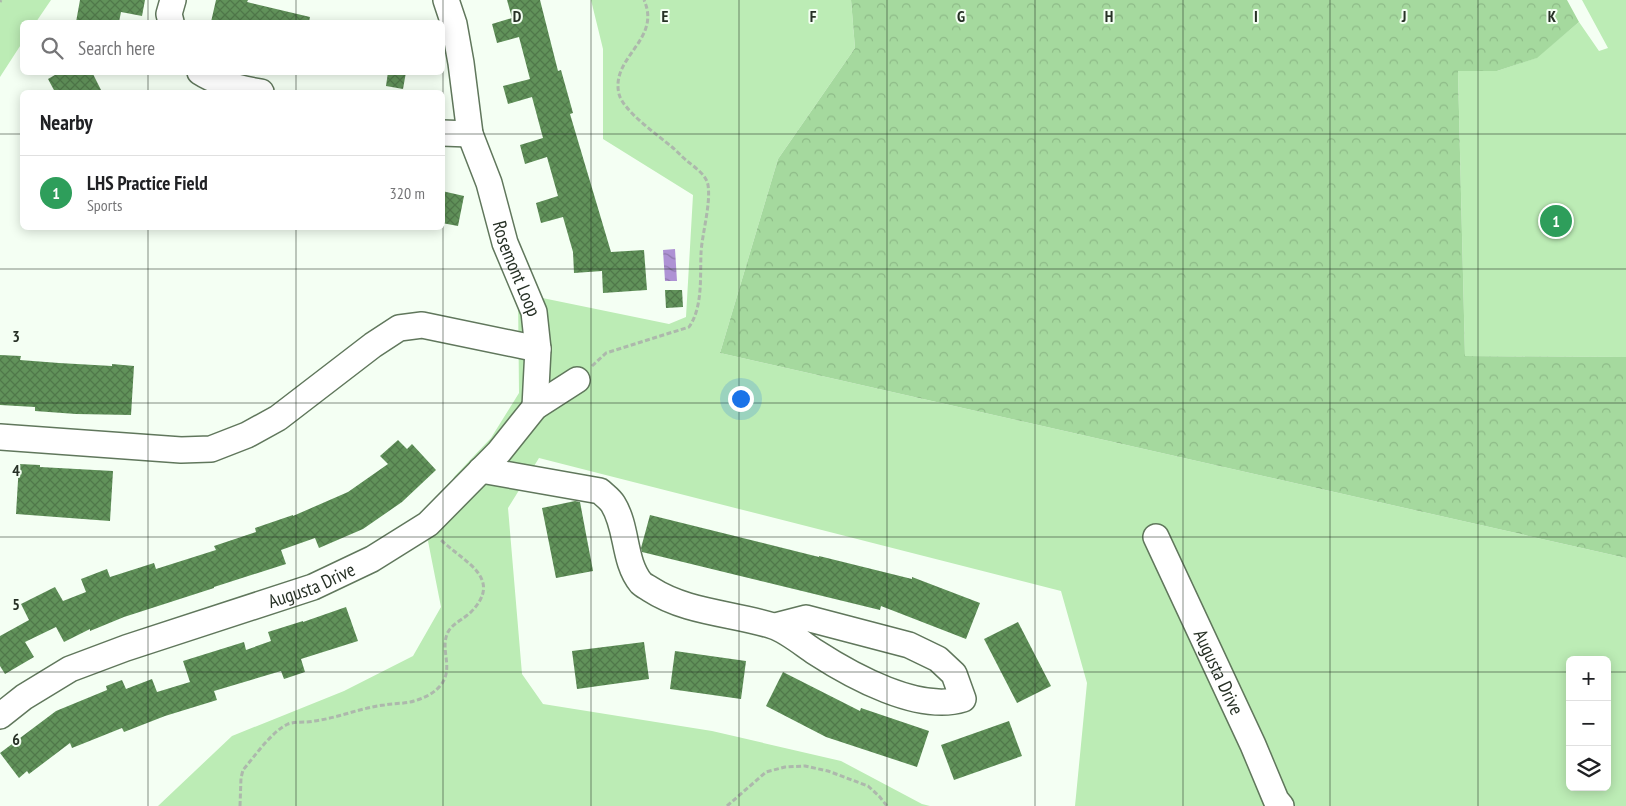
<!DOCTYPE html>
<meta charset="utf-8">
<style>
:root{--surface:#fff;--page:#f6f6f6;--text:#202124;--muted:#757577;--line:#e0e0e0;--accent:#0b8043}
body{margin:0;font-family:"PT Sans Narrow",sans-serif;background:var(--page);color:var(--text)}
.controls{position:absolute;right:15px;bottom:15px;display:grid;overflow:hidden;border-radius:8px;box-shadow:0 2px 12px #0003}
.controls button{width:45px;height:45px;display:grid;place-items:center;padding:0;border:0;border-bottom:1px solid var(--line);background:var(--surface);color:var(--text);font:25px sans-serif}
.you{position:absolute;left:740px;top:398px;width:18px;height:18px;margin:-12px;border:4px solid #fff;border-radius:50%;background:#1a73e8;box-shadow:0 0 0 8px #1a73e833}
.badge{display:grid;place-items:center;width:32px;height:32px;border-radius:50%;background:var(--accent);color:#fff;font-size:16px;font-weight:700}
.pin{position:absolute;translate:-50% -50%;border:2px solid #fff;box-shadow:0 1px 5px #0006}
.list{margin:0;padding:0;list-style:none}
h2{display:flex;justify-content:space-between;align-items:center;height:65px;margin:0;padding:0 20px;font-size:21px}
h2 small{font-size:16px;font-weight:400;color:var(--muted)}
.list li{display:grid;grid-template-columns:32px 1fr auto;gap:15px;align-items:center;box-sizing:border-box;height:75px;padding:0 20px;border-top:1px solid var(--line)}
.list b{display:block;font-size:19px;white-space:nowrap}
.list p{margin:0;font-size:16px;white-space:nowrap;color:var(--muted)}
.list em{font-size:16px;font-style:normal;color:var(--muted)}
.icon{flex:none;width:28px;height:28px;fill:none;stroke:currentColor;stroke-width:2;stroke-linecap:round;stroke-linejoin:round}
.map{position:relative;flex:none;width:1626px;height:806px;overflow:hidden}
.search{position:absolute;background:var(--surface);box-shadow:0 2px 12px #0003;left:20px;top:20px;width:425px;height:55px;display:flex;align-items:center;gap:12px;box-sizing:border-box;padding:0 18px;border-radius:8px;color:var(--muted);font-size:19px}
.panel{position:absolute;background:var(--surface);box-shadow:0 2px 12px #0003;left:20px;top:90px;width:425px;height:140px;border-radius:8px}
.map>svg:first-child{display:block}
.grass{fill:#bcecb5;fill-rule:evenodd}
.forest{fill:url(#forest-crowns)}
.water{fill:url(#water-waves)}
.building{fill:url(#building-cross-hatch)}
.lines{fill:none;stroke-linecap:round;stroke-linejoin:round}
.minor-casing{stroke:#60775c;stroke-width:28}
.path{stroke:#adb8ac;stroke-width:3;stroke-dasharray:5 2.5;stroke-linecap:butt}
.minor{stroke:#fff;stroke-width:25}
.grid{fill:none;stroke:#273126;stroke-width:1;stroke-opacity:0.55}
.labels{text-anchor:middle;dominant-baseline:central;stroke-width:4;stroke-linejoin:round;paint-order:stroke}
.street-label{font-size:19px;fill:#273126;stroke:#f4fff3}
.grid-label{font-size:16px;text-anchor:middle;font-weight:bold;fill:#273126;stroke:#f4fff3;stroke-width:4;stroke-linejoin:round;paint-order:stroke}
</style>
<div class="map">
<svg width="1626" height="806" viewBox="0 0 1626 806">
<defs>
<pattern id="forest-crowns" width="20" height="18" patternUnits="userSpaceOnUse" patternTransform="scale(1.25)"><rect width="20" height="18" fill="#a5d99e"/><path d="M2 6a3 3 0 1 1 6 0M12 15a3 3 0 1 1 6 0" fill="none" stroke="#8ebb88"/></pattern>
<pattern id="water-waves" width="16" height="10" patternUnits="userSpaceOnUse" patternTransform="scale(1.25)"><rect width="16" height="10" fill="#ae92d4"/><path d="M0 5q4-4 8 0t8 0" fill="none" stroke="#8e78ac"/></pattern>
<pattern id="building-cross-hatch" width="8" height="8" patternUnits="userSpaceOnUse" patternTransform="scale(1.25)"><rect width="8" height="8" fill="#61925a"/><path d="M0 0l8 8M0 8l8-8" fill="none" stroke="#50784a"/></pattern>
</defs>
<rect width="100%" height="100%" fill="#f4fff3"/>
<g class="grass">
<polygon points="0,0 51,0 36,22 22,22 22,43 0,77"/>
<path d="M591 0H851L855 48 778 159 720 353 1626 558V806H1075L1087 683 1061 591 539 458 508 508 522 674 543 704 712 731 841 761 922 804 930 806H158L232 736 344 691 413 656 441 607 428 541 454 477 491 438 519 393 518 293 669 324 686 317 693 195 603 139V49ZM1570 660H1607V787H1570Z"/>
<polygon points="1582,0 1626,0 1626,357 1465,356 1458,71 1497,71 1536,58 1579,22 1599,51 1608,48"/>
</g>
<polygon class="forest" points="851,0 1567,0 1579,22 1537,58 1497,71 1458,71 1465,356 1626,357 1626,558 720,353 778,159 855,48"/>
<polygon class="water" points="675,249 677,281 665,281 663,250"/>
<g class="building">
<polygon points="80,0 145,0 142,16 121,12 119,22 76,22"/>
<polygon points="216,0 248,0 247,2 310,17 309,22 211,22"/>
<polygon points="507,0 540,0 558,71 561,70 573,113 570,114 611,252 644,250 647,290 603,293 602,271 574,273 573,252 563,217 541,223 536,203 558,196 547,157 525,164 520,145 543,138 532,97 508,104 503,86 530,79 519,37 497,43 492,24 512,18"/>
<polygon points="60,72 92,72 102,92 55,92 48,79"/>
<polygon points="388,72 406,72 403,89 386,86"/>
<polygon points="442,191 464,196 458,226 442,223"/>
<polygon points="665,290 682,290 683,307 666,308"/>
<polygon points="0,355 21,356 20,360 59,363 112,366 112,364 134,366 131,415 76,414 35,411 35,407 0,405"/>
<polygon points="398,440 407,449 412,444 436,470 402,502 363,529 319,548 315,538 281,550 286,564 214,587 214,588 124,617 90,631 90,629 64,642 56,627 25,642 34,657 5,674 0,666 0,636 29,620 21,604 55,587 63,601 86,592 81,579 107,569 110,577 154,563 156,569 216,550 214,546 256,532 255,528 293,515 293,516 348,492 388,464 380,456"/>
<polygon points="19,464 40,465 40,467 113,471 110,521 16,514"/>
<polygon points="575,501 580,502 593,571 556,578 542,508"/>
<polygon points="650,515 819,557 819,556 912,579 912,577 980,603 966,639 881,606 880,610 642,552 641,548"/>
<polygon points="346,607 358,641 301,659 305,672 284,679 281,671 214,691 217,700 165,716 124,732 122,728 72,748 70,743 29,774 27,771 19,778 0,753 56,711 107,690 106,686 122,680 126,689 152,679 157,692 190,682 183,661 244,642 246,650 271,641 268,632 303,621 303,622"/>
<polygon points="1018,622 1051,686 1017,703 984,639"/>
<polygon points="644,642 649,679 577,689 572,651"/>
<polygon points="675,651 746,661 741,699 670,689"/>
<polygon points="783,672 860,711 861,708 929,731 917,767 826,737 766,706"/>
<polygon points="1009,721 1022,756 954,780 941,745"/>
</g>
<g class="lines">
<defs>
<g id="minor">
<path id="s1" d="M446 0 454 24 461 63 470 134 489 183 505 243 534 312 538 349 535 407"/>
<polyline points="171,22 169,14 173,0"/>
<path d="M200 72C217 83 241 89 261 92"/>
<polyline points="442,133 470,134"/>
<polyline points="0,437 181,450 211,449 247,435 278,418 373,345 399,328 422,325 538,349"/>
<path d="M481 470 600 491C604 495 610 499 613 504 628 528 623 561 641 583 643 585 647 587 650 589 687 613 733 613 773 626 786 630 803 644 815 652 852 676 919 713 963 699L954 674 938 659 909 645 806 618 775 626"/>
<path id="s2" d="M1156 537 1253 745 1276 800 1281 806"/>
<path id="s3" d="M0 716 24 697 70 669 126 648 313 587 372 559 428 524 499 452 535 407 577 380"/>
</g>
</defs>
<use href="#minor" class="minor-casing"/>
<g class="path">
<polyline points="0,2 1,0"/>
<path d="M592 366 606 353 689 327C703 307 700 277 701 253 702 234 711 204 708 185 706 174 694 167 686 160 681 156 677 151 672 147 659 136 623 111 619 94 610 57 662 40 644 0"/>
<path d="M240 806 241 778 243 770C254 757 272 731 288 724 296 721 305 723 314 721 338 718 360 708 384 705 394 703 405 704 414 701 424 698 433 694 440 686 455 668 439 650 448 632 453 623 464 619 471 612 504 578 464 562 441 540"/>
<polyline points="727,806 766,772 785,767 805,766 828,771 868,786 879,796 887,806"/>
</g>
<use href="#minor" class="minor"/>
</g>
<path class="grid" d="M148 0V22M296 0V22M443 0V806M591 0V806M739 0V806M887 0V806M1035 0V806M1183 0V806M1330 0V806M1478 0V806M148 72V92M296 72V92M0 134H22M442 134H1626M148 228V806M296 228V806M0 269H1626M0 403H1626M0 537H1626M0 672H1570M1607 672H1626"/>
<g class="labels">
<g class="street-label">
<text stroke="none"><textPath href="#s1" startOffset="279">Rosemont Loop</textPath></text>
<text stroke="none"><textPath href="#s3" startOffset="340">Augusta Drive</textPath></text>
<text stroke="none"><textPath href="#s2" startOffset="149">Augusta Drive</textPath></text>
</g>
</g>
<g class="grid-label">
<text x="517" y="22">D</text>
<text x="665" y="22">E</text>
<text x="813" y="22">F</text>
<text x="961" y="22">G</text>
<text x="1109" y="22">H</text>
<text x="1256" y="22">I</text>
<text x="1404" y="22">J</text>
<text x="1552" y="22">K</text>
<text x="16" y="342">3</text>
<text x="16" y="476">4</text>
<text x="16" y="610">5</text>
<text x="16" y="745">6</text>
</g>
</svg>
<div class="controls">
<button>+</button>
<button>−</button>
<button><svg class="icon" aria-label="layers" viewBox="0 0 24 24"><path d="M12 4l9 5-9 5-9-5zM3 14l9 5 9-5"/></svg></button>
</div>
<div class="you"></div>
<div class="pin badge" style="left:1556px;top:221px;background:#2e9e5b">1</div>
<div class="search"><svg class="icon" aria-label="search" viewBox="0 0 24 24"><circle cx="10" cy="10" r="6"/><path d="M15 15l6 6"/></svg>Search here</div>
<section class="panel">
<h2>Nearby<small></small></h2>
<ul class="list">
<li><span class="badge" style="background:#2e9e5b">1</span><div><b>LHS Practice Field</b><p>Sports</p></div><em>320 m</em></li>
</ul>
</section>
</div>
